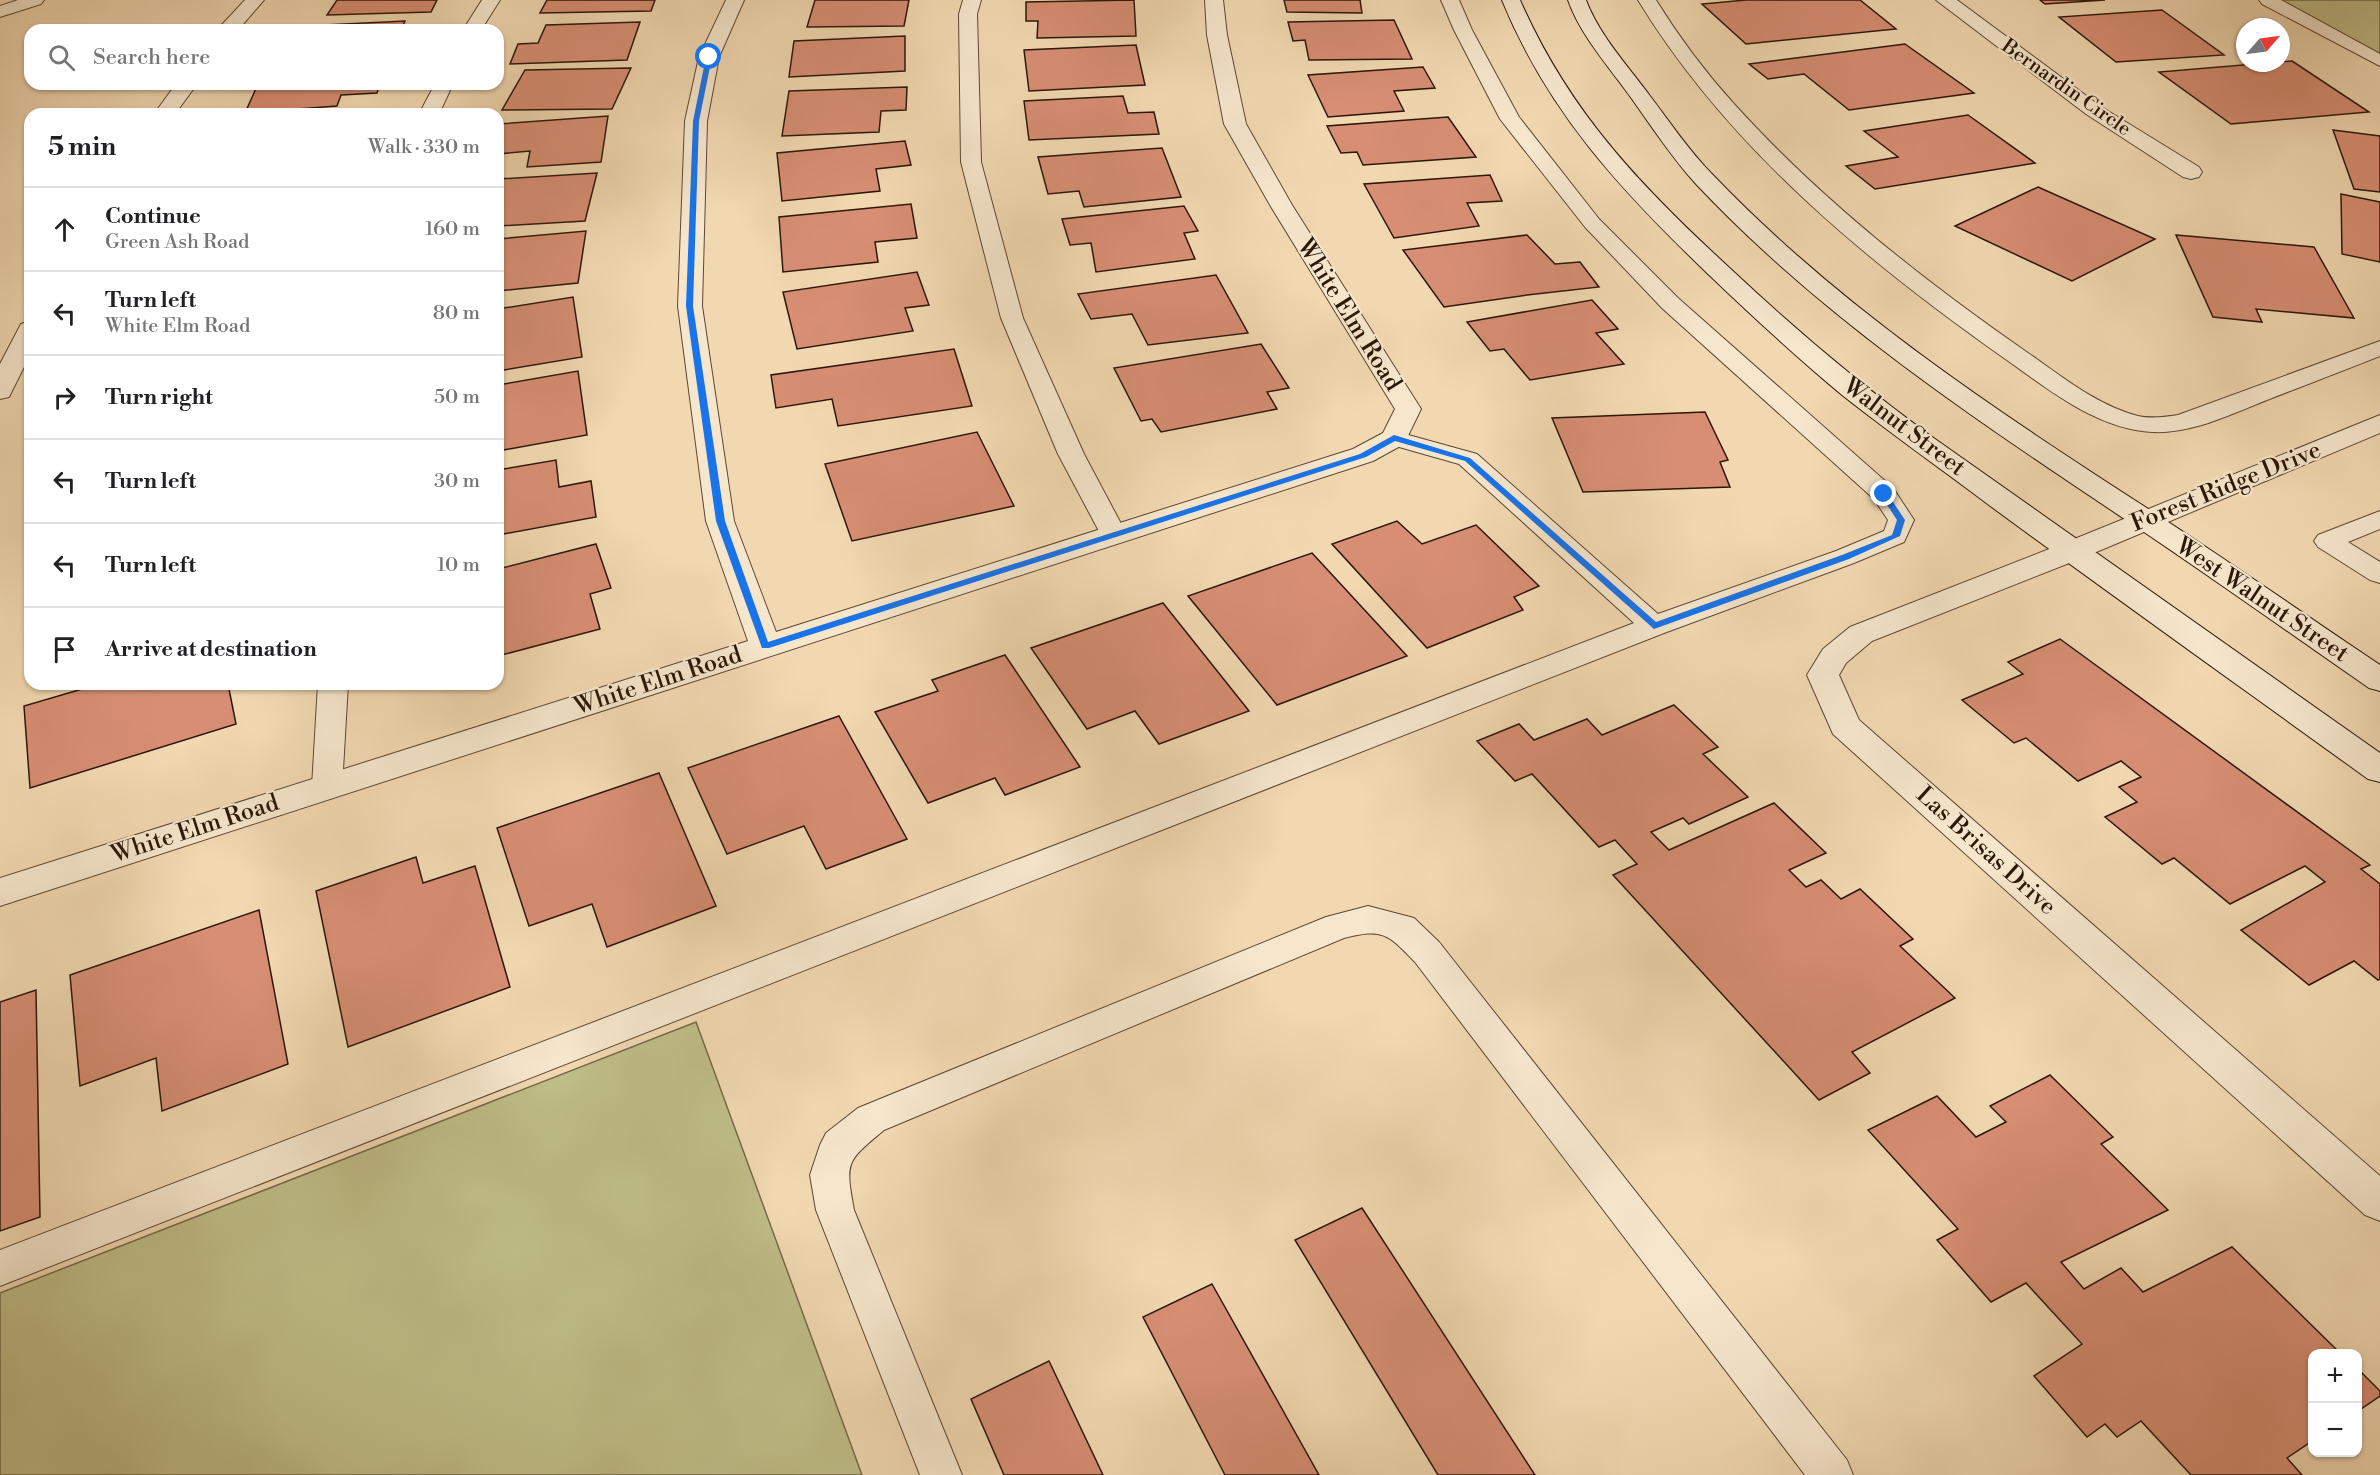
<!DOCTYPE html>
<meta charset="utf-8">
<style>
:root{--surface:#fff;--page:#f2f2f2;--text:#202124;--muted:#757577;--line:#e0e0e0}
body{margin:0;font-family:"Libre Bodoni",serif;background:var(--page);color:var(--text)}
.controls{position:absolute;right:18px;bottom:18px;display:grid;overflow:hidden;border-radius:12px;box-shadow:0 2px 4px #0004}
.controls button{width:54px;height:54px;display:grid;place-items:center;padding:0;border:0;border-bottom:2px solid var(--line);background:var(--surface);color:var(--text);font:30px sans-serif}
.compass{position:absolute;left:2236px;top:18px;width:54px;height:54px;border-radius:50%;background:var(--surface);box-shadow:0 2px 4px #0004;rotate:62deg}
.stop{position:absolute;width:18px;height:18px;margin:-14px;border:4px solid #1a73e8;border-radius:50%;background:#fff}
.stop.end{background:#1a73e8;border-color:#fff;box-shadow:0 2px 6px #0008}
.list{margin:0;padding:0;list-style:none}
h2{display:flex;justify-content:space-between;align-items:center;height:78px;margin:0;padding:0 24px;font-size:26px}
h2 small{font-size:20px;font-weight:400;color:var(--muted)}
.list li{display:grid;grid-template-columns:39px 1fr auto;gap:18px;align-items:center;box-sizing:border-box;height:84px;padding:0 24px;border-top:2px solid var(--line)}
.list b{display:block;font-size:22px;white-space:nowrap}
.list p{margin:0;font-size:20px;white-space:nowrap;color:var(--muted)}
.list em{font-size:20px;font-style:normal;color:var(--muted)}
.icon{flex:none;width:33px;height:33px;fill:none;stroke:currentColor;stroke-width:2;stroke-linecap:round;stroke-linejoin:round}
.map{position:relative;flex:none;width:2380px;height:1475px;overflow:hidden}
.search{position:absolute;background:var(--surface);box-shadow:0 2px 4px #0004;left:24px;top:24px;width:480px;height:66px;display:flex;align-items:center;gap:15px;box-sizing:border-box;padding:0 21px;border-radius:18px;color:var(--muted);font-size:22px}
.panel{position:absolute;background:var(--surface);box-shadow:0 2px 4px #0004;left:24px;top:108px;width:480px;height:582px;border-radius:18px}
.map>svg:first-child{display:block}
.green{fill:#bfbd88;stroke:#766a48;stroke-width:1.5}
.building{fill:#d78e74;stroke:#2c1708;stroke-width:1.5}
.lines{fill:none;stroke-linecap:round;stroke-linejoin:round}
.lane-casing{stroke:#5d4732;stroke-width:2}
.street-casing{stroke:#5d4732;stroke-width:2}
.secondary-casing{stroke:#2c1708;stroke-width:2}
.lane{fill:#f6e6cc;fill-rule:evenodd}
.street{fill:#f6e6cc;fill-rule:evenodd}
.secondary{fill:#f6e6cc;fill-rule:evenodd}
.route{fill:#1a73e8}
.labels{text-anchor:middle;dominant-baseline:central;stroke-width:4.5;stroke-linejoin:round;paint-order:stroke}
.far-street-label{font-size:20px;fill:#2c1708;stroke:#f6e6cc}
.street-label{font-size:24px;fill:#2c1708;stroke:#f6e6cc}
</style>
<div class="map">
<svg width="2380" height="1475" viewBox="0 0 2380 1475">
<rect width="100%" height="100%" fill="#f1d8b1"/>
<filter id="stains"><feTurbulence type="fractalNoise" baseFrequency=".00333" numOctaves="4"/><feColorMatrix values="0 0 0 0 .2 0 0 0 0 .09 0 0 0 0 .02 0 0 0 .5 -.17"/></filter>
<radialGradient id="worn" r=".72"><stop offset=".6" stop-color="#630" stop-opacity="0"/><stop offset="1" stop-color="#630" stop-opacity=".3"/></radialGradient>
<g class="green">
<polygon points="2268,0 2380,0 2380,61"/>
<polygon points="696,1022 862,1475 0,1475 0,1293"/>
</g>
<g class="building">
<polygon points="337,0 437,0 431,12 327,15"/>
<polygon points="547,0 655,0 651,11 540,13"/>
<polygon points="815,0 909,0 904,26 807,27"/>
<polygon points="1134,0 1136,36 1037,38 1038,21 1026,21 1026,2"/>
<polygon points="1284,0 1360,0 1362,13 1287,12"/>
<polygon points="1746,0 1860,0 1896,29 1746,44 1702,4"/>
<polygon points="2040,0 2105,0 2045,4"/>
<polygon points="2162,10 2224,55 2116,62 2059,17"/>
<polygon points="1394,20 1412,59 1309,60 1305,40 1293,41 1288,22"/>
<polygon points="405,21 401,30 301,30 303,26"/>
<polygon points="640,22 627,60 510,64 518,44 538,43 546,25"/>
<polygon points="905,36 905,71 789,77 794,41"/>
<polygon points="1905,44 1974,93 1849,110 1804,74 1768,79 1749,64"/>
<polygon points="1136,45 1145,85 1029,91 1024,50"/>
<polygon points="2292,61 2369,112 2231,124 2159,72"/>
<polygon points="1423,67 1435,88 1394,91 1404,111 1328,117 1308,75"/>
<polygon points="631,68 612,109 502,110 525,70"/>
<polygon points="258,84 380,84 377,93 341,95 337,106 245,113"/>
<polygon points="907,87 906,110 881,111 879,132 782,136 789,91"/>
<polygon points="1123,96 1128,113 1154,112 1159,134 1029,140 1024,101"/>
<polygon points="1968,115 2035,163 1875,189 1846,166 1898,157 1864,131"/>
<polygon points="608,116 601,162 527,167 530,151 498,154 498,124"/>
<polygon points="1448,117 1476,157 1363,165 1357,152 1341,153 1327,126"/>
<polygon points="2333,130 2380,136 2380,192 2354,189"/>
<polygon points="905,141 911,165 876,169 880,191 782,201 777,153"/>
<polygon points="1162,148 1181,197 1084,207 1079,191 1048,194 1038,157"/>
<polygon points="597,173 585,221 498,226 498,179"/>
<polygon points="1490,175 1502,201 1467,203 1479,226 1394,238 1364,184"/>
<polygon points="2038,187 2155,239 2072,281 1955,226"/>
<polygon points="2341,194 2380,202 2380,262 2342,254"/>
<polygon points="911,204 917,238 875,242 878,262 783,272 779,217"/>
<polygon points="1184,206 1198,231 1184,233 1195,259 1096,272 1091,243 1070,245 1062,219"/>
<polygon points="586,231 578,283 498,291 498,239"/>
<polygon points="1527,235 1555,264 1580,262 1599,287 1527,295 1444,307 1403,250"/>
<polygon points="2176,235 2314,247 2354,318 2256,309 2262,322 2213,317"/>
<polygon points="917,272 929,305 905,308 913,331 797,349 783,292"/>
<polygon points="1216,275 1248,333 1148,345 1132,314 1091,319 1078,294"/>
<polygon points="573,297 582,357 498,371 498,309"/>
<polygon points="1592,300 1618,329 1596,333 1624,364 1530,380 1504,349 1490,351 1467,322"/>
<polygon points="1261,344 1289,388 1267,392 1277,409 1161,432 1152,419 1141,421 1114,368"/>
<polygon points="954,349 972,406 838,426 832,399 776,408 771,375"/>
<polygon points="578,371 587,435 498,451 498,385"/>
<polygon points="1705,412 1728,460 1720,462 1730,487 1583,492 1552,418"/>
<polygon points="977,432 1014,506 852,541 825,464"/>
<polygon points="556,460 559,487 591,481 596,517 498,535 498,470"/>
<polygon points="1397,521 1422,544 1476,525 1539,586 1514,597 1523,610 1427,648 1332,544"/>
<polygon points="596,544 611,588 590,594 600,629 498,656 498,569"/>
<polygon points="1312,553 1407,656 1277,705 1188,596"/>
<polygon points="1163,603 1249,711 1159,744 1135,711 1087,729 1031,648"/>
<polygon points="2060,639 2370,865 2361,869 2380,884 2380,979 2378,980 2354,961 2309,985 2241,930 2325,882 2305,866 2230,904 2174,858 2162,864 2105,817 2137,802 2119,787 2141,777 2121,761 2078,781 2026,738 2014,743 1962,700 2023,674 2008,662"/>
<polygon points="1005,655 1080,767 1005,795 995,778 928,803 875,712 938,691 932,680"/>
<polygon points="99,684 228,684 236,724 30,788 24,706"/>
<polygon points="1674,705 1718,747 1703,754 1748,797 1689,824 1683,818 1651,832 1669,850 1774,803 1826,853 1789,870 1806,887 1821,880 1841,899 1860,889 1913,939 1900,946 1955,998 1852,1052 1870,1073 1819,1100 1613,875 1637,864 1615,840 1599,847 1532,774 1515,781 1477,741 1519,724 1534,740 1587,719 1602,735"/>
<polygon points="839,716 907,839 826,869 804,826 727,854 688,768"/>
<polygon points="659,773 716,906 607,947 592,904 529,926 497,828"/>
<polygon points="416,857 423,883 475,866 510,987 348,1047 316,891"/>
<polygon points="259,910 288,1064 162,1111 156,1058 80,1086 70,975"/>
<polygon points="36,990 40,1217 0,1231 0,1002"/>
<polygon points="2050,1075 2113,1137 2101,1144 2168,1210 2061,1262 2084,1289 2121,1268 2143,1292 2232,1247 2341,1354 2312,1354 2312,1441 2287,1458 2302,1475 2191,1475 2141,1421 2117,1437 2105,1424 2087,1437 2034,1376 2082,1344 2026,1283 1991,1302 1937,1240 1958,1229 1868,1130 1937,1096 1976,1137 2006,1122 1990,1106"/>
<polygon points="1362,1208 1535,1475 1438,1475 1295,1240"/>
<polygon points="1212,1284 1319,1475 1225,1475 1143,1317"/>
<polygon points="1049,1361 1103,1475 1004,1475 971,1399"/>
<polygon points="2358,1369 2380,1391 2380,1396 2358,1411"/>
</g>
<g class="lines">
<defs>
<g id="lane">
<polygon points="18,0 44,0 41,4 0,17 0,6"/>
<polygon points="482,0 500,0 481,30 463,30"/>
<polygon points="963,0 981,0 977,14 981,162 1023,318 1084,454 1127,535 1123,541 1114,543 1105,541 1101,535 1058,454 1001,318 961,162 959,14"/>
<polygon points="1441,0 1459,0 1472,30 1519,117 1599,219 1678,298 1893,488 1914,520 1904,542 1854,563 1664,633 0,1286 0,1250 1634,623 1459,464 1385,443 1382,438 1385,433 1394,431 1477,454 1658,614 1836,551 1884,531 1888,520 1874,499 1662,308 1585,227 1500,119 1454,30"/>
<path d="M1638 0H1656C1679 37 1705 72 1735 105 1821 200 1923 280 2028 353 2061 376 2098 406 2138 416 2151 419 2165 417 2178 415L2380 341V356C2343 371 2305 385 2267 400 2231 414 2192 434 2152 432 2096 429 2048 389 2004 358 1865 260 1728 147 1638 0Z"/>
<polygon points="2259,0 2281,0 2380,54 2380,66 2262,4"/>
<polygon points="435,84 453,84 439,114 419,114"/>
<polygon points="2380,511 2380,529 2348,542 2380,562 2380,583 2370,580 2318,547 2314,541 2318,535"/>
<polygon points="318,684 348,684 342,787 338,795 327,798 316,795 312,787"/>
<path d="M1368 906 1414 918 1439 942 1847 1460 1853 1475H1805L1415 962C1388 934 1383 928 1344 938L884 1130C846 1162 845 1161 854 1210L962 1475H920L816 1210 810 1175 820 1145 826 1133 858 1108 1326 917Z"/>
</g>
<g id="street">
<polygon points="245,0 264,0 238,30 217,30"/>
<polygon points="726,0 744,0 719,57 707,121 702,306 734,521 776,632 1353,449 1383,433 1395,409 1270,205 1224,124 1207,35 1205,0 1223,0 1227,35 1246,124 1292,205 1421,409 1404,444 1373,461 0,906 0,878 748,641 706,521 678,306 685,121 699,57"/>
<polygon points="1936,0 1957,0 2100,106 2199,167 2202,172 2199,177 2191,179 2183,177 2086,114"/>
<polygon points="176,84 197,84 175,114 154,114"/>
<polygon points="30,321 30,355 9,397 0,399 0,364 21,324"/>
<polygon points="2380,415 2380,433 2082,558 1872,641 1846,663 1839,675 1859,720 2380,1176 2380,1221 2365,1215 1833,734 1807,675 1823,649 1850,627 2062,544"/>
</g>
<g id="secondary">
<path d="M1502 0H1520C1571 116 1644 189 1735 273 1797 331 1860 384 1928 434L2380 753V782L2368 779C2242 688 2114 597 1989 505 1940 468 1890 433 1842 395 1795 356 1750 314 1706 272 1620 189 1548 112 1502 0Z"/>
<path d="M1568 0H1586C1599 35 1628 66 1650 96 1670 122 1689 151 1712 174 1841 309 1998 412 2153 512 2230 562 2304 614 2380 665V691L2369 688C2291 634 2214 579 2135 526 1981 423 1824 320 1696 184 1672 158 1652 127 1632 99 1610 68 1580 35 1568 0Z"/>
</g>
</defs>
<use href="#lane" class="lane-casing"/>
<use href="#street" class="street-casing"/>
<use href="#secondary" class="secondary-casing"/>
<use href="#lane" class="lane"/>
<use href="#street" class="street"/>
<use href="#secondary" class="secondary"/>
</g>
<polygon class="route" points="709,55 712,57 699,121 693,306 725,521 768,642 1360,454 1394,435 1470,458 1656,622 1842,555 1892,535 1897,520 1880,494 1881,493 1887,493 1905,520 1900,536 1849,559 1654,629 1465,461 1395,441 1366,457 769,648 762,648 716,521 686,306 693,121 706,57"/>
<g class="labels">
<g class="far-street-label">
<text transform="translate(2066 88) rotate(35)">Bernardin Circle</text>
</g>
<g class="street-label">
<text transform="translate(1349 315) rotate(58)">White Elm Road</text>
<text transform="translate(1904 427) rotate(37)">Walnut Street</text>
<text transform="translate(2226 487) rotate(-22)">Forest Ridge Drive</text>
<text transform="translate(2262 600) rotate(34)">West Walnut Street</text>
<text transform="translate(658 681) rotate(-18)">White Elm Road</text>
<text transform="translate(195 829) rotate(-18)">White Elm Road</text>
<text transform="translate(1986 851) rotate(42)">Las Brisas Drive</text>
</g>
</g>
<rect width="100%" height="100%" filter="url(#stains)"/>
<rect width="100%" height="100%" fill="url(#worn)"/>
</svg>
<div class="controls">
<button>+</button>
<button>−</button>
</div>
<svg class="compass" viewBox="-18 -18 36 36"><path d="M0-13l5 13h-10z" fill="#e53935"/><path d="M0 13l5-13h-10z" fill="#757577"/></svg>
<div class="stop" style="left:709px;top:57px"></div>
<div class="stop end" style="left:1884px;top:494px"></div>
<div class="search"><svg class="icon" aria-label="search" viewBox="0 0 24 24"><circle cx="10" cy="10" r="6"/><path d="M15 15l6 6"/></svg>Search here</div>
<section class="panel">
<h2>5 min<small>Walk · 330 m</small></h2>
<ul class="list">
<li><svg class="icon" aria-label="ahead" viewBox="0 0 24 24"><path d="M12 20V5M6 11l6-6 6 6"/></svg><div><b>Continue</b><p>Green Ash Road</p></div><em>160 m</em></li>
<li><svg class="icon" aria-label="left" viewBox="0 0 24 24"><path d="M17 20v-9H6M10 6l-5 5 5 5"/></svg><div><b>Turn left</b><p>White Elm Road</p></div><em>80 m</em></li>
<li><svg class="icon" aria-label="right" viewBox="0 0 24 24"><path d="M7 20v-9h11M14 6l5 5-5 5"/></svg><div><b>Turn right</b></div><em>50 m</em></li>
<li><svg class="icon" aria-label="left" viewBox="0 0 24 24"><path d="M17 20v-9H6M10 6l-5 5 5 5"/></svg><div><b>Turn left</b></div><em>30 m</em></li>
<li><svg class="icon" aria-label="left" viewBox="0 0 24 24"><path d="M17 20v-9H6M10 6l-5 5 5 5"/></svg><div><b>Turn left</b></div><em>10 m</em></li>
<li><svg class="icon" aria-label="arrive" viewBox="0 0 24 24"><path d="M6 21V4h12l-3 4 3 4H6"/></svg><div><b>Arrive at destination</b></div></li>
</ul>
</section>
</div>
